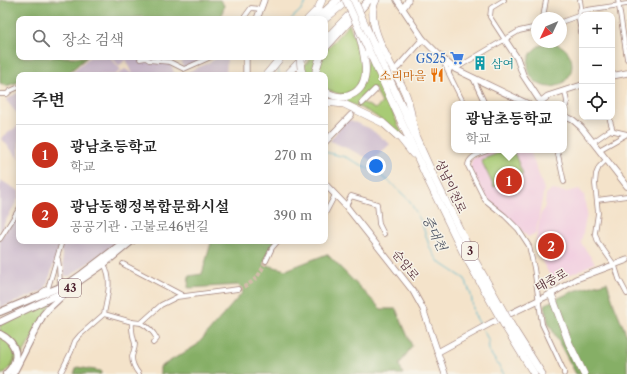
<!DOCTYPE html>
<html lang="ko">
<meta charset="utf-8">
<style>
:root{--surface:#fff;--page:#f2f2f2;--text:#222;--muted:#767676;--line:#e0e0e0;--accent:#c8321e}
body{margin:0;font-family:"Libre Caslon Text","Noto Serif KR",serif;background:var(--page);color:var(--text)}
.controls{position:absolute;right:12px;top:12px;display:grid;overflow:hidden;border-radius:8px;box-shadow:0 2px 10px #0003}
.controls button{width:36px;height:36px;display:grid;place-items:center;padding:0;border:0;border-bottom:1px solid var(--line);background:var(--surface);color:var(--text);font:20px sans-serif}
.compass{position:absolute;left:531px;top:12px;width:36px;height:36px;border-radius:50%;background:var(--surface);box-shadow:0 2px 10px #0003;rotate:226deg}
.you{position:absolute;left:376px;top:166px;width:14px;height:14px;margin:-10px;border:3px solid #fff;border-radius:50%;background:#1a73e8;box-shadow:0 0 0 6px #1a73e833}
.badge{display:grid;place-items:center;width:26px;height:26px;border-radius:50%;background:var(--accent);color:#fff;font-size:13px;font-weight:700}
.pin{position:absolute;translate:-50% -50%;border:2px solid #fff;box-shadow:0 1px 4px #0006}
.popup{position:absolute;left:451px;top:101px;width:116px;height:52px;box-sizing:border-box;display:grid;place-content:center;border-radius:8px;background:var(--surface);filter:drop-shadow(0 1px 3px #0005);font-size:13px;white-space:nowrap;color:var(--muted)}
.popup b{font-size:15px;color:var(--text)}
.popup::after{content:'';position:absolute;left:50%;top:100%;margin-left:-8px;border:8px solid transparent;border-top-color:var(--surface)}
.list{margin:0;padding:0;list-style:none}
h2{display:flex;justify-content:space-between;align-items:center;height:52px;margin:0;padding:0 16px;font-size:17px}
h2 small{font-size:13px;font-weight:400;color:var(--muted)}
.list li{display:grid;grid-template-columns:26px 1fr auto;gap:12px;align-items:center;box-sizing:border-box;height:60px;padding:0 16px;border-top:1px solid var(--line)}
.list b{display:block;font-size:15px;white-space:nowrap}
.list p{margin:0;font-size:13px;white-space:nowrap;color:var(--muted)}
.list em{font-size:13px;font-style:normal;color:var(--muted)}
.icon{flex:none;width:22px;height:22px;fill:none;stroke:currentColor;stroke-width:2;stroke-linecap:round;stroke-linejoin:round}
.map{position:relative;flex:none;width:627px;height:374px;overflow:hidden}
.search{position:absolute;background:var(--surface);box-shadow:0 2px 10px #0003;left:16px;top:16px;width:312px;height:44px;display:flex;align-items:center;gap:10px;box-sizing:border-box;padding:0 14px;border-radius:8px;color:var(--muted);font-size:15px}
.panel{position:absolute;background:var(--surface);box-shadow:0 2px 10px #0003;left:16px;top:72px;width:312px;height:172px;border-radius:8px}
.map>svg:first-child{display:block}
.built{fill:#f2cfe0}
.industrial{fill:#cfbdcf}
.green{fill:#a8cb75;stroke:#797550;fill-rule:evenodd}
.forest{fill:#86af66;stroke:#686748}
.lines{fill:none;stroke-linecap:round;stroke-linejoin:round}
.stream{stroke:#4db4cc;stroke-width:1}
.street-tunnel{stroke:#d2bcaa;stroke-width:4;stroke-dasharray:4 2;stroke-linecap:butt}
.street-casing{stroke:#9f817a;stroke-width:5.5}
.secondary-casing{stroke:#9f817a;stroke-width:7}
.primary-casing{stroke:#9f817a;stroke-width:8}
.highway-casing{stroke:#9f817a;stroke-width:8}
.street{stroke:#fff;stroke-width:4}
.secondary{stroke:#fff;stroke-width:5.5}
.primary{stroke:#fff;stroke-width:6}
.highway{stroke:#fff;stroke-width:7}
.highway-bridge-casing{stroke:#9f817a;stroke-width:8;stroke-linecap:butt}
.highway-bridge{stroke:#fff;stroke-width:7}
.labels{text-anchor:middle;dominant-baseline:central;stroke-width:3;stroke-linejoin:round;paint-order:stroke}
.shield{fill:#f7f3e8;stroke:#7e5f64;stroke-width:1}
.shield-label{font-size:11px;font-weight:bold;fill:#4a1f2b}
.shop-label{font-size:12px;fill:#366cbe;stroke:#f7f3e8;text-anchor:end}
.culture-label{font-size:12px;fill:#0d838f;stroke:#f7f3e8;text-anchor:start}
.food-label{font-size:12px;fill:#c56008;stroke:#f7f3e8;text-anchor:end}
.street-label{font-size:12px;fill:#4a1f2b;stroke:#f7f3e8}
.water-label{font-size:13px;font-style:italic;fill:#4b5363;stroke:#f7f3e8}
</style>
<div class="map">
<svg width="627" height="374" viewBox="0 0 627 374">
<rect width="100%" height="100%" fill="#f7f3e8"/>
<filter id="ink" filterUnits="userSpaceOnUse"><feTurbulence type="fractalNoise" baseFrequency=".025" numOctaves="2"/><feDisplacementMap in="SourceGraphic" scale="8" xChannelSelector="R" yChannelSelector="G"/><feConvolveMatrix kernelMatrix="1 2 1 2 8 2 1 2 1" color-interpolation-filters="sRGB"/></filter>
<filter id="wash" filterUnits="userSpaceOnUse"><feTurbulence type="fractalNoise" baseFrequency=".012" numOctaves="4" result="noise"/><feDisplacementMap in="SourceGraphic" scale="16" xChannelSelector="R" yChannelSelector="G"/><feGaussianBlur stdDeviation="0.9" result="paint"/><feColorMatrix in="noise" values="0 0 0 0 0 0 0 0 0 0 0 0 0 0 0 0 0 1.4 0 .05"/><feComposite in="paint" operator="in"/></filter>
<g filter="url(#wash)">
<rect width="100%" height="100%" fill="#f4e3ca"/>
<g class="built">
<polygon points="493,150 530,150 544,189 536,233 528,237 489,201 483,194 470,167 472,159"/>
<polygon points="579,189 584,195 587,213 581,243 595,263 567,276 557,282 551,277 539,256 536,239 540,216 545,206 546,194 551,190 566,192"/>
</g>
<g class="industrial">
<polygon points="90,57 110,57 121,70 115,75 68,75"/>
<polygon points="112,57 156,57 159,61 170,62 175,75 117,75 125,69 133,74 126,59 119,66"/>
<polygon points="186,57 211,57 184,69 181,63"/>
<polygon points="218,57 227,57 226,75 183,75 185,73 209,63"/>
<polygon points="19,92 19,116 6,100"/>
<polygon points="346,119 369,128 390,144 372,161 360,154 330,141"/>
<polygon points="19,125 19,159 1,138"/>
<polygon points="0,180 19,191 19,197 0,231"/>
<polygon points="19,211 19,241 62,241 45,290 0,308 0,239"/>
<polygon points="64,241 119,241 70,276 65,276 61,248"/>
</g>
<g class="green">
<path d="M349 24C353 35 359 47 361 59 364 73 358 96 340 94 335 93 330 91 325 89V75H318L321 57H325V51Z"/>
<path d="M368 56 403 136H401C389 127 377 115 363 109 351 103 338 100 325 95V93L335 97 361 88ZM374 87 382 103 375 109 360 101Z"/>
<polygon points="312,57 317,57 314,75 305,75 303,67"/>
<polygon points="506,150 513,150 523,174 494,187 481,160"/>
<polygon points="54,300 11,374 9,374 17,351 0,332 0,325"/>
<path d="M0 336C7 340 17 351 14 360 12 365 7 370 4 374H0Z"/>
</g>
<g class="forest">
<polygon points="0,0 220,0 224,5 221,19 210,19 204,17 201,19 145,19 143,17 121,19 19,19 19,57 87,57 66,75 41,75 40,74 37,75 19,75 19,82 6,86 0,83"/>
<circle cx="550" cy="65" r="22"/>
<polygon points="209,241 278,241 271,248 263,264 286,270 327,254 381,309 396,309 412,346 399,365 403,374 160,374 160,367 197,345 243,292 239,285 188,288 189,276 202,274 211,243"/>
<polygon points="607,282 614,304 627,336 627,374 576,374 548,322 545,304 574,291"/>
<polygon points="77,367 101,371 101,374 74,374"/>
</g>
<g class="lines">
<g class="stream">
<polyline points="291,19 300,11 308,0"/>
<polyline points="278,66 279,75"/>
<polyline points="325,152 345,157 372,170 390,182 409,200 421,221 430,248 439,262 465,279 471,295 474,314 481,326"/>
<polyline points="483,330 488,339 489,351 504,374"/>
</g>
</g>
</g>
<g filter="url(#ink)">
<g class="lines">
<path class="street-tunnel" d="M238 289C254 283 259 277 266 261"/>
<defs>
<g id="street">
<polyline points="504,0 491,8 490,17 505,40"/>
<polyline points="580,0 581,7 578,16 582,37"/>
<polyline points="618,0 627,59"/>
<polyline points="580,11 627,4"/>
<polyline points="543,18 546,0"/>
<polyline points="243,19 251,8 261,9"/>
<polyline points="561,22 578,16"/>
<polyline points="156,57 159,61 170,62 184,69 211,57"/>
<polyline points="140,59 146,58 149,60 159,61"/>
<polyline points="442,59 449,73"/>
<polyline points="452,66 449,71 449,74 464,104"/>
<polyline points="455,69 519,31 537,27"/>
<polyline points="473,78 485,104"/>
<polyline points="0,94 7,94 10,91 19,87"/>
<polyline points="564,113 567,102 565,91"/>
<polyline points="609,117 613,131"/>
<polyline points="593,142 610,130 627,134"/>
<path d="M490 150C482 153 468 156 468 166L485 200 505 216 518 229 529 246 534 268 542 324 564 371V374"/>
<polyline points="557,150 564,182"/>
<polyline points="599,150 627,134"/>
<polyline points="606,160 599,167 596,174 595,184 598,213 595,233 598,242 615,266 619,279 627,294"/>
<polyline points="597,200 627,196"/>
<polyline points="346,206 351,196 377,204 379,224 384,234"/>
<polyline points="325,214 335,195"/>
<polyline points="0,239 19,209"/>
<polyline points="58,259 59,266 60,284"/>
<polyline points="266,261 272,248 278,241"/>
<polyline points="123,264 182,295"/>
<polyline points="42,292 48,288 62,241"/>
<path d="M104 314 132 322C131 331 133 336 135 344 135 349 133 352 132 357 132 363 135 369 139 374"/>
<polyline points="132,322 141,323 161,305 177,297 238,289"/>
<path d="M141 323C149 327 153 331 157 339L153 343"/>
<path d="M60 374 71 352 75 341 80 335 104 314C107 298 113 279 104 264"/>
</g>
<g id="secondary">
<polyline points="397,0 423,39"/>
<polyline points="403,8 406,4 408,0"/>
<polyline points="257,19 264,0"/>
<polyline points="505,40 517,58 523,75 540,101"/>
<polyline points="398,67 423,39 442,58 455,69 528,104"/>
<polyline points="246,75 246,57"/>
<polyline points="612,76 627,73"/>
<polyline points="362,103 375,90"/>
<polyline points="539,103 548,96 582,85"/>
<polyline points="564,116 573,120 581,127 627,186"/>
<polyline points="325,142 351,115"/>
<polyline points="325,184 346,206 413,291 423,309 445,374"/>
<polyline points="438,352 491,323 551,294 576,279 627,260"/>
</g>
<g id="primary">
<polyline points="66,285 82,274 125,241"/>
<polyline points="0,312 65,285"/>
<polyline points="0,322 65,291 104,264 132,241"/>
<path d="M0 334C18 343 21 360 6 374"/>
<polyline points="13,374 43,315 49,308 64,294"/>
</g>
<g id="highway">
<path d="M376 0C362 24 397 72 406 95 411 108 412 122 415 135"/>
<polyline points="308,19 318,9 322,0"/>
<polyline points="317,19 337,0"/>
<polyline points="325,19 348,0"/>
<polyline points="325,40 350,14"/>
<polyline points="374,45 433,175"/>
<polyline points="325,48 369,0"/>
<polyline points="368,49 427,178"/>
<polyline points="266,75 281,57"/>
<polyline points="287,75 304,57"/>
<polyline points="316,75 316,70 320,57"/>
<path d="M325 91C332 96 340 98 348 96 376 87 363 52 359 33"/>
<polyline points="325,102 344,104 383,123 401,139 413,154"/>
<polyline points="551,294 569,343 584,374"/>
<polyline points="511,325 542,374"/>
<polyline points="506,328 534,374"/>
</g>
</defs>
<use href="#street" class="street-casing"/>
<use href="#secondary" class="secondary-casing"/>
<use href="#primary" class="primary-casing"/>
<use href="#highway" class="highway-casing"/>
<use href="#street" class="street"/>
<use href="#secondary" class="secondary"/>
<use href="#primary" class="primary"/>
<use href="#highway" class="highway"/>
<defs>
<g id="highway-bridge">
<polyline points="346,0 368,49"/>
<polyline points="354,0 374,45"/>
<polyline points="300,57 301,69 303,75"/>
<polyline points="433,175 474,259 511,325"/>
<polyline points="427,178 463,252 506,328"/>
</g>
</defs>
<use href="#highway-bridge" class="highway-bridge-casing"/>
<use href="#highway-bridge" class="highway-bridge"/>
</g>
</g>
<defs>
<symbol id="supermarket-bare" viewBox="-9 -9 18 18"><path d="M-6-5.5h2.5l.6 2H6L4.5 2H-2.5L-4.4-4H-6ZM-1.5 3.2a1.3 1.3 0 1 0 .1 0ZM3 3.2a1.3 1.3 0 1 0 .1 0Z" fill="#3f7fe0" stroke="#f7f3e8" stroke-width="2.5" paint-order="stroke"/></symbol>
<symbol id="building-bare" viewBox="-9 -9 18 18"><path d="M-4-6H4V6H1V3H-1V6H-4ZM-2.5-4.3h1.7v1.8h-1.7ZM.8-4.3h1.7v1.8H.8ZM-2.5-1h1.7V.8h-1.7ZM.8-1h1.7V.8H.8Z" fill="#0f9aa8" stroke="#f7f3e8" stroke-width="2.5" paint-order="stroke"/></symbol>
<symbol id="restaurant-bare" viewBox="-9 -9 18 18"><path d="M-5-6h1v4h1v-4h1v4h1v-4h1v5L-1.5 .5V6h-2V.5L-5-1ZM5-6V6H3V1.5H1.5Q1.5-4 5-6Z" fill="#e8710a" stroke="#f7f3e8" stroke-width="2.5" paint-order="stroke"/></symbol>
</defs>
<g fill-rule="evenodd">
<use href="#supermarket-bare" x="447" y="48" width="20" height="20"/>
<use href="#building-bare" x="470" y="53" width="20" height="20"/>
<use href="#restaurant-bare" x="427" y="65" width="20" height="20"/>
</g>
<g class="labels">
<g class="shield">
<rect x="462" y="242" width="16" height="18" rx="3"/>
<rect x="59" y="279" width="22" height="18" rx="3"/>
</g>
<g class="shield-label">
<text x="470" y="251">3</text>
<text x="70" y="288">43</text>
</g>
<g class="shop-label">
<text x="446" y="58">GS25</text>
</g>
<g class="culture-label">
<text x="491" y="63">삼여</text>
</g>
<g class="food-label">
<text x="426" y="75">소리마을</text>
</g>
<g class="street-label">
<text transform="translate(451 186) rotate(65)">성남이천로</text>
<text transform="translate(406 265) rotate(52)">순암로</text>
<text transform="translate(551 280) rotate(-29)">태중로</text>
</g>
<g class="water-label">
<text transform="translate(435 233) rotate(64)">중대천</text>
</g>
</g>
</svg>
<div class="controls">
<button>+</button>
<button>−</button>
<button><svg class="icon" aria-label="locate" viewBox="0 0 24 24"><circle cx="12" cy="12" r="6"/><path d="M12 2v4M12 18v4M2 12h4M18 12h4"/></svg></button>
</div>
<svg class="compass" viewBox="-18 -18 36 36"><path d="M0-13l5 13h-10z" fill="#e53935"/><path d="M0 13l5-13h-10z" fill="#767676"/></svg>
<div class="you"></div>
<div class="pin badge" style="left:509px;top:181px">1</div>
<div class="popup"><b>광남초등학교</b>학교</div>
<div class="pin badge" style="left:551px;top:246px">2</div>
<div class="search"><svg class="icon" aria-label="search" viewBox="0 0 24 24"><circle cx="10" cy="10" r="6"/><path d="M15 15l6 6"/></svg>장소 검색</div>
<section class="panel">
<h2>주변<small>2개 결과</small></h2>
<ul class="list">
<li><span class="badge">1</span><div><b>광남초등학교</b><p>학교</p></div><em>270 m</em></li>
<li><span class="badge">2</span><div><b>광남동행정복합문화시설</b><p>공공기관 · 고불로46번길</p></div><em>390 m</em></li>
</ul>
</section>
</div>
